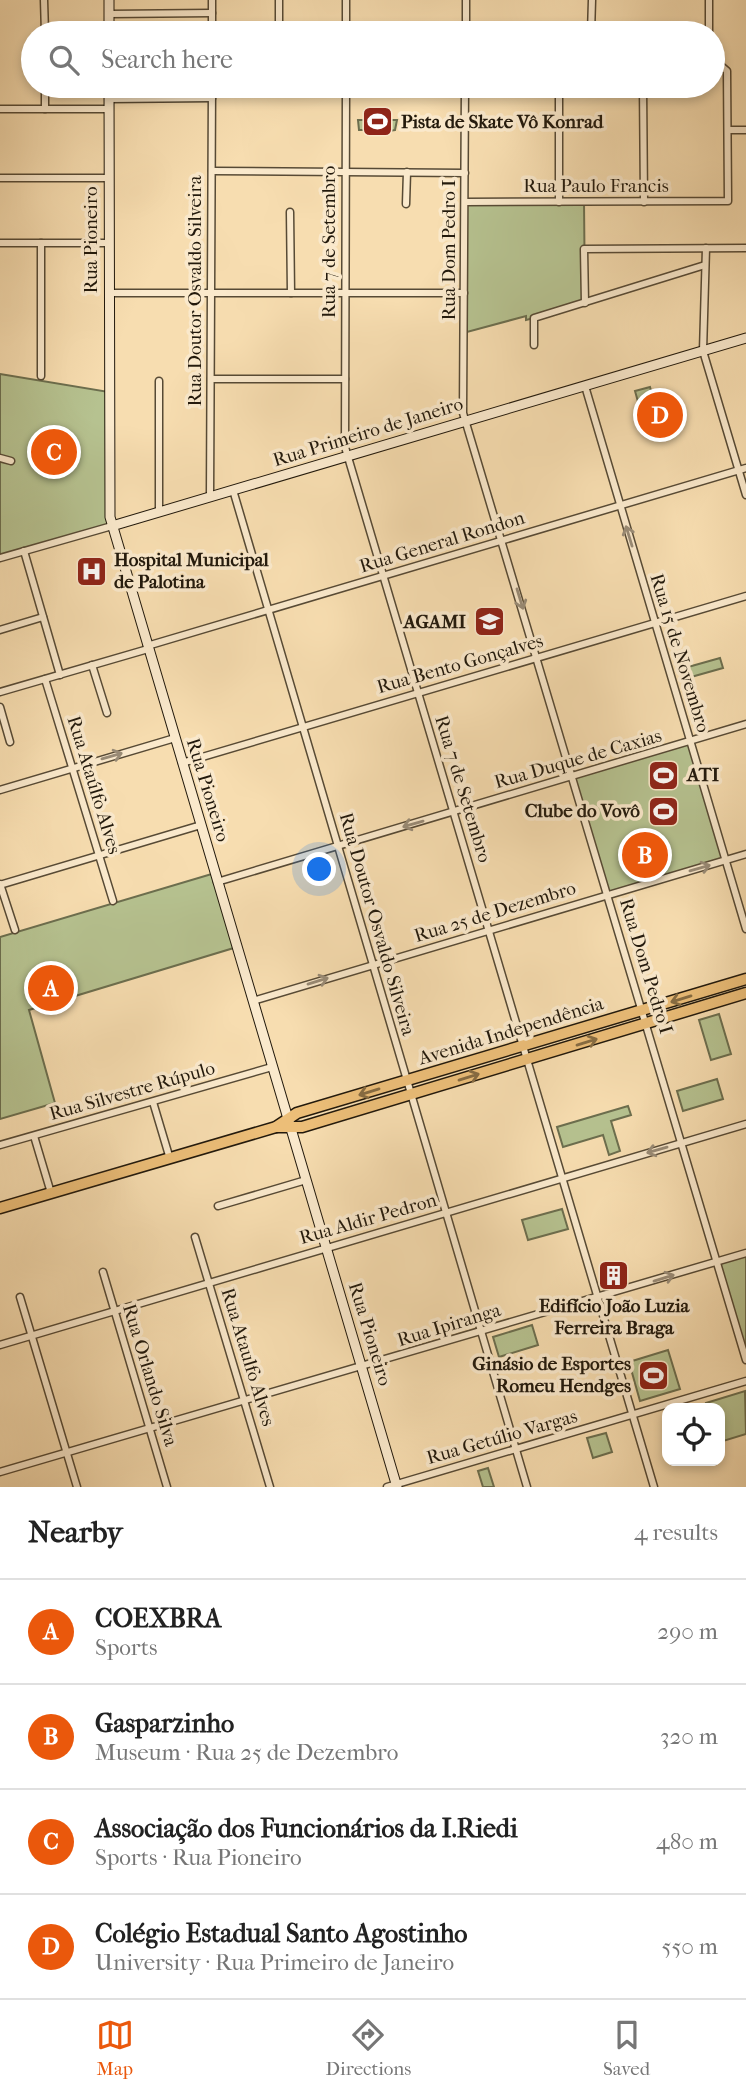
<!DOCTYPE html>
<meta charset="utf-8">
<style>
:root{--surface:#fff;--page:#f6f6f6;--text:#222;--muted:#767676;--line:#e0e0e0;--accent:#ea580c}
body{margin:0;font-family:"IM FELL French Canon",serif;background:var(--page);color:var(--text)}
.controls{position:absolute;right:21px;bottom:21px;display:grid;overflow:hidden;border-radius:14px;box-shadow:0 4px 10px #0003}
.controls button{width:63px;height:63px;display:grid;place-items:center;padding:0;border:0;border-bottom:2px solid var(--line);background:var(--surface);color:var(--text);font:35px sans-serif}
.you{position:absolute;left:320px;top:870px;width:24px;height:24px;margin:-18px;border:5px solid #fff;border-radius:50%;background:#1a73e8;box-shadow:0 0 0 10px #1a73e833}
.badge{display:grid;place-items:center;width:46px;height:46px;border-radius:50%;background:var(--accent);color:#fff;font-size:23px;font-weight:700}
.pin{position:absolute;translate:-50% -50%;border:4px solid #fff;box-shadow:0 2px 7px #0006}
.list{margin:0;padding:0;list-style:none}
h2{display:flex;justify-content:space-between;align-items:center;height:91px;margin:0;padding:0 28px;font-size:30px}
h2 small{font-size:23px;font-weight:400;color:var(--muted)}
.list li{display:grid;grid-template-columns:46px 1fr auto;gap:21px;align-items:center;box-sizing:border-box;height:105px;padding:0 28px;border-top:2px solid var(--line)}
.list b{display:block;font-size:26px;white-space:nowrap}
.list p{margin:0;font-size:23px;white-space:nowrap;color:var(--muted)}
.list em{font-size:23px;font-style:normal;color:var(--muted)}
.icon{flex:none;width:38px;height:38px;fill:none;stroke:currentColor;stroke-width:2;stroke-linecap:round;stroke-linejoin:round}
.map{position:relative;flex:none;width:746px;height:1487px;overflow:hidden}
.search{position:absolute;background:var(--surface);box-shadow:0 4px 10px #0003;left:21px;right:21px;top:21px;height:77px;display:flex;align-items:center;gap:18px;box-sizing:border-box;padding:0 24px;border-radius:38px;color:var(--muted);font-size:26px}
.sheet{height:511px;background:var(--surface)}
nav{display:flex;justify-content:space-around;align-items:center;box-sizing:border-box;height:98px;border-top:2px solid var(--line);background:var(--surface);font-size:19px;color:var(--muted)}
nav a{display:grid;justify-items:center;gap:4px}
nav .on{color:var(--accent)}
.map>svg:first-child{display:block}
.green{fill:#b6c290;stroke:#6c6e4e;stroke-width:2}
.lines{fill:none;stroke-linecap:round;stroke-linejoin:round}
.street-casing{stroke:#574a35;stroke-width:9}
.secondary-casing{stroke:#22190c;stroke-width:11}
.primary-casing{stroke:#22190c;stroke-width:13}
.street{stroke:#fae9cc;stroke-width:6}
.secondary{stroke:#fae9cc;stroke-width:9}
.primary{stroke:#ecbe78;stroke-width:10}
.oneway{stroke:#998b76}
.oneway2{stroke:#876c42}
.labels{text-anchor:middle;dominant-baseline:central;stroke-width:7;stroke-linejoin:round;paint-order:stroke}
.poi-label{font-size:19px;font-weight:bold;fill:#22190c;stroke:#fae9cc;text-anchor:start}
.street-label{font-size:19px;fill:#22190c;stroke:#fae9cc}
</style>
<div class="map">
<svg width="746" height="1487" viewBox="0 0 746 1487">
<rect width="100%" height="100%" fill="#f7ddb0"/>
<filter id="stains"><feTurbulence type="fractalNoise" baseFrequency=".00286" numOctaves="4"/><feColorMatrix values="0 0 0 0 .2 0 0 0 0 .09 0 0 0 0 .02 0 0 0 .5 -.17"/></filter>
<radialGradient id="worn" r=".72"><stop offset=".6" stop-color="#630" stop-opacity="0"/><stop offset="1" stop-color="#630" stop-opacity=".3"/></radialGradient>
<g class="green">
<polygon points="373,115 386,115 386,120 397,120 395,130 372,133 371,130 359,130 358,120 372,120"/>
<polygon points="465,202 584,202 585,303 534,318 526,320 526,316 467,332"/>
<polygon points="0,374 109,392 112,526 0,558"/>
<polygon points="650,387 660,422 645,427 635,391"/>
<polygon points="720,658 723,668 684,679 681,669"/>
<polygon points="690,742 725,860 608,895 573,777"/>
<polygon points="215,873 237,947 29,1010 55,1103 0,1119 0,937"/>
<polygon points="719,1014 731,1054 711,1060 699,1020"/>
<polygon points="717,1079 723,1099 683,1111 677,1091"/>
<polygon points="628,1106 631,1115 611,1121 620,1151 609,1155 603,1135 563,1147 557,1127"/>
<polygon points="562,1209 568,1229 528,1240 522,1220"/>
<polygon points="746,1253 746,1360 717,1262"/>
<polygon points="532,1325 538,1345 499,1357 493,1337"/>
<polygon points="668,1350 680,1389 640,1401 629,1362"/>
<polygon points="745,1391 746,1434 720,1442 720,1408 707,1408 706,1403"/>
<polygon points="606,1433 612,1452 593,1458 587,1438"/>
<polygon points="488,1468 494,1487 483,1487 478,1471"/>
</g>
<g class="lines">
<defs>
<g id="street">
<polyline points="44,0 45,33"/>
<polyline points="109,14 212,13"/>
<polyline points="212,33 212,0"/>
<polyline points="279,33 279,0"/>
<polyline points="346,33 346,0"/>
<polyline points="466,33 466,0"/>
<polyline points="591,33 592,0"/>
<polyline points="709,33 709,0"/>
<polyline points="45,86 45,109"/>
<polyline points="346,86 345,447 654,1487"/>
<polyline points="465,86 463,413 746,1360"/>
<polyline points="643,86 644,202"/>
<polyline points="109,99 212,98"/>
<polyline points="0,109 109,109"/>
<polyline points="728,130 746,130"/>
<polyline points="212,171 465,173"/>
<polyline points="0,178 109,178"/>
<polyline points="465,202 728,201 727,71 713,59"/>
<polyline points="559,202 559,86"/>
<polyline points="406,204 407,172"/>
<polyline points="290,212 291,293"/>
<polyline points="0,243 109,243"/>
<polyline points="41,243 41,376"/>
<polyline points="706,248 703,351 746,495"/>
<polyline points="109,293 464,293"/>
<polyline points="585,303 584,249 746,248"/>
<polyline points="534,345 534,318 705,265"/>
<polyline points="211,379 345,379"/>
<polyline points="585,386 746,929"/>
<polyline points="0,458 11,461"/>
<polyline points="233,490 527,1487"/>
<polyline points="210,497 212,86"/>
<polyline points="159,512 159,381"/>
<polyline points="24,551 60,675"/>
<polyline points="0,558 112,526"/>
<polyline points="0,630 43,617"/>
<polyline points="147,646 746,468"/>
<polyline points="92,665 107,713"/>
<polyline points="45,679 113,901"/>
<polyline points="0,692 148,649"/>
<polyline points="0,707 10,742"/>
<polyline points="182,763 746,596"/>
<polyline points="0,790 175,738"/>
<polyline points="217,882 746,724"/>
<polyline points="0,884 15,930"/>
<polyline points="0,885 201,825"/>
<polyline points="253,1001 746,854"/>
<polyline points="153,1102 170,1159"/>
<polyline points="34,1136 51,1193"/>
<polyline points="0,1145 272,1067"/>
<polyline points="218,1206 306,1180"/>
<polyline points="195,1237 270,1487"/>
<polyline points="103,1272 167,1487"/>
<polyline points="20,1297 77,1487"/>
<polyline points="0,1345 746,1124"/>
<polyline points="0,1472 746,1253"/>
<polyline points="387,1487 746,1381"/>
</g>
<g id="secondary">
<polyline points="109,33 109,0"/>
<polyline points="109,86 110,517 397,1487"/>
<polyline points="112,526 746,338"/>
</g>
<g id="primary">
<polyline points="276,1127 302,1127 746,993"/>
<polyline points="0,1208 276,1127 297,1113 746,979"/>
</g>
</defs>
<use href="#street" class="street-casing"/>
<use href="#secondary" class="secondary-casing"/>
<use href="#primary" class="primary-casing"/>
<use href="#street" class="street"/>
<use href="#secondary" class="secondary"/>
<use href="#primary" class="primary"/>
</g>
<defs><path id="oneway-shaft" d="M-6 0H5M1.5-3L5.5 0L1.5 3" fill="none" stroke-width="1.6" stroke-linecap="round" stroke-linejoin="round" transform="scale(1.75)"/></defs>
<g class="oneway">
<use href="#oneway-shaft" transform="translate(629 536) rotate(-107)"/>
<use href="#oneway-shaft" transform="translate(520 599) rotate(73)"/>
<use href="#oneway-shaft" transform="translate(112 756) rotate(-16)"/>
<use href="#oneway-shaft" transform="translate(413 824) rotate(164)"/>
<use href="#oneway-shaft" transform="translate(700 868) rotate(-16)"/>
<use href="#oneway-shaft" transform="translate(318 981) rotate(-17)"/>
<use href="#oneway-shaft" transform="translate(657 1150) rotate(164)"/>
<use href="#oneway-shaft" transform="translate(664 1278) rotate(-17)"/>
</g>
<g class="oneway2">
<use href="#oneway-shaft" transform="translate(681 999) rotate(163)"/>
<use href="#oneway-shaft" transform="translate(587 1042) rotate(-17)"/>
<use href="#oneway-shaft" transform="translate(469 1077) rotate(-17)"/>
<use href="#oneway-shaft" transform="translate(369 1092) rotate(163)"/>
</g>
<defs>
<symbol id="stadium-square" viewBox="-11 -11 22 22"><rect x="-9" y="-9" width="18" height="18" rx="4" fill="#8f2418" stroke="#fae9cc"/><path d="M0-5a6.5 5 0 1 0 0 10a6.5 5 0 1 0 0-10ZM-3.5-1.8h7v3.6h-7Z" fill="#fff"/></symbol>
<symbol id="hospital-square" viewBox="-11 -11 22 22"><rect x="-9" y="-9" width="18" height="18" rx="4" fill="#8f2418" stroke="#fae9cc"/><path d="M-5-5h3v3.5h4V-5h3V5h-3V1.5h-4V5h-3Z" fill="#fff"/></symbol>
<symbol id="school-square" viewBox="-11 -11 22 22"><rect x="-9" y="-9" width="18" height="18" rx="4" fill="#8f2418" stroke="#fae9cc"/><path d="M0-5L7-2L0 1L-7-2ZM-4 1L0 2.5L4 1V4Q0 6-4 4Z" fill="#fff"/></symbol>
<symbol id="building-square" viewBox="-11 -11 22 22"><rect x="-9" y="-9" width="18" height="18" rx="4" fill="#8f2418" stroke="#fae9cc"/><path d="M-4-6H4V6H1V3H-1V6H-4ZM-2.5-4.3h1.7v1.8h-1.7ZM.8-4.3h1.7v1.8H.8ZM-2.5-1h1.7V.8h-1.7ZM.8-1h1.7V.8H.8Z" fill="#fff"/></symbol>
</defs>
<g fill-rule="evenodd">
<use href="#stadium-square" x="360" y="104" width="35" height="35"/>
<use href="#hospital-square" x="74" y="554" width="35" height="35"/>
<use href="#school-square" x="472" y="604" width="35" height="35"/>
<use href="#stadium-square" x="646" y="758" width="35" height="35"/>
<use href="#stadium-square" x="646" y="794" width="35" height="35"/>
<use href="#building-square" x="596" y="1258" width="35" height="35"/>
<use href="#stadium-square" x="636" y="1358" width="35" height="35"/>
</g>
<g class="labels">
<g class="poi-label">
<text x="401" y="122">Pista de Skate Vô Konrad</text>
<text x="114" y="560">Hospital Municipal<tspan x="114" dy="22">de Palotina</tspan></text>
<text x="466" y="622" text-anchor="end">AGAMI</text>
<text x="687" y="775">ATI</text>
<text x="640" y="811" text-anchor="end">Clube do Vovô</text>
<text x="614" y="1306" text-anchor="middle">Edifício João Luzia<tspan x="614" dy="22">Ferreira Braga</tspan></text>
<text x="631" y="1364" text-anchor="end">Ginásio de Esportes<tspan x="631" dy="22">Romeu Hendges</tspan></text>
</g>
<g class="street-label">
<text x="596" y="186">Rua Paulo Francis</text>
<text transform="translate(91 240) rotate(-90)">Rua Pioneiro</text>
<text transform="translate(329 242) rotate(-90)">Rua 7 de Setembro</text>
<text transform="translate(449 250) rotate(-90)">Rua Dom Pedro I</text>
<text transform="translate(195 291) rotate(-90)">Rua Doutor Osvaldo Silveira</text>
<text transform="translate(368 432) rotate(-17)">Rua Primeiro de Janeiro</text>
<text transform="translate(442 542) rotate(-17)">Rua General Rondon</text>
<text transform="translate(680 653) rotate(73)">Rua 15 de Novembro</text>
<text transform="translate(460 664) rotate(-16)">Rua Bento Gonçalves</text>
<text transform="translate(578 759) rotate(-16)">Rua Duque de Caxias</text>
<text transform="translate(94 785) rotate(73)">Rua Ataúlfo Alves</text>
<text transform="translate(463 789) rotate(73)">Rua 7 de Setembro</text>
<text transform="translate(208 790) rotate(73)">Rua Pioneiro</text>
<text transform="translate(495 912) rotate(-17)">Rua 25 de Dezembro</text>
<text transform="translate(377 924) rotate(74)">Rua Doutor Osvaldo Silveira</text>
<text transform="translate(646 966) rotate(73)">Rua Dom Pedro I</text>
<text transform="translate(511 1031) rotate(-17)">Avenida Independência</text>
<text transform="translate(132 1091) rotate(-16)">Rua Silvestre Rúpulo</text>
<text transform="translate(368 1219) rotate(-16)">Rua Aldir Pedron</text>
<text transform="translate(449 1325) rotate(-17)">Rua Ipiranga</text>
<text transform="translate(370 1334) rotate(73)">Rua Pioneiro</text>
<text transform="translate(248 1357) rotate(73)">Rua Ataulfo Alves</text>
<text transform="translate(150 1375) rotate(73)">Rua Orlando Silva</text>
<text transform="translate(502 1437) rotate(-16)">Rua Getúlio Vargas</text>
</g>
</g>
<rect width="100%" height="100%" filter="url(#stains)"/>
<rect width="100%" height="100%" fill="url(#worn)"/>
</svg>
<div class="controls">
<button><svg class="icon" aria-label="locate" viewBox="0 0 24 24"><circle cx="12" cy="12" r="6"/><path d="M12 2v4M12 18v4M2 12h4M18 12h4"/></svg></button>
</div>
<div class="you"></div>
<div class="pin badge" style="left:51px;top:988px">A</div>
<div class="pin badge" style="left:645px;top:855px">B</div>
<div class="pin badge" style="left:54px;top:452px">C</div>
<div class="pin badge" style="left:660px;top:415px">D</div>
<div class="search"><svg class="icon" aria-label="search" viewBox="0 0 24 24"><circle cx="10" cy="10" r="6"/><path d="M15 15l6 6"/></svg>Search here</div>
</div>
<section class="sheet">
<h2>Nearby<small>4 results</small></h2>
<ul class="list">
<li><span class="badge">A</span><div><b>COEXBRA</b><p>Sports</p></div><em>290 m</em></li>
<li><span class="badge">B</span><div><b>Gasparzinho</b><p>Museum · Rua 25 de Dezembro</p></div><em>320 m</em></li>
<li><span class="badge">C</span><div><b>Associação dos Funcionários da I.Riedi</b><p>Sports · Rua Pioneiro</p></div><em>480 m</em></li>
<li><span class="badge">D</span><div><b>Colégio Estadual Santo Agostinho</b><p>University · Rua Primeiro de Janeiro</p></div><em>550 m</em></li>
</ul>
</section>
<nav>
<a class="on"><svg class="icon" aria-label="map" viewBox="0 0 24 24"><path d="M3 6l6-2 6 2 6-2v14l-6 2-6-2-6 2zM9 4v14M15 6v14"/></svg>Map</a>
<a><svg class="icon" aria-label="directions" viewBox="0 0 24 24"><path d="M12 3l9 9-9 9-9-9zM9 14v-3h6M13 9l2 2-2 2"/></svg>Directions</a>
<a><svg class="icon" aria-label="saved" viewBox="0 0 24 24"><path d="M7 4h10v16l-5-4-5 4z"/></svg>Saved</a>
</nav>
